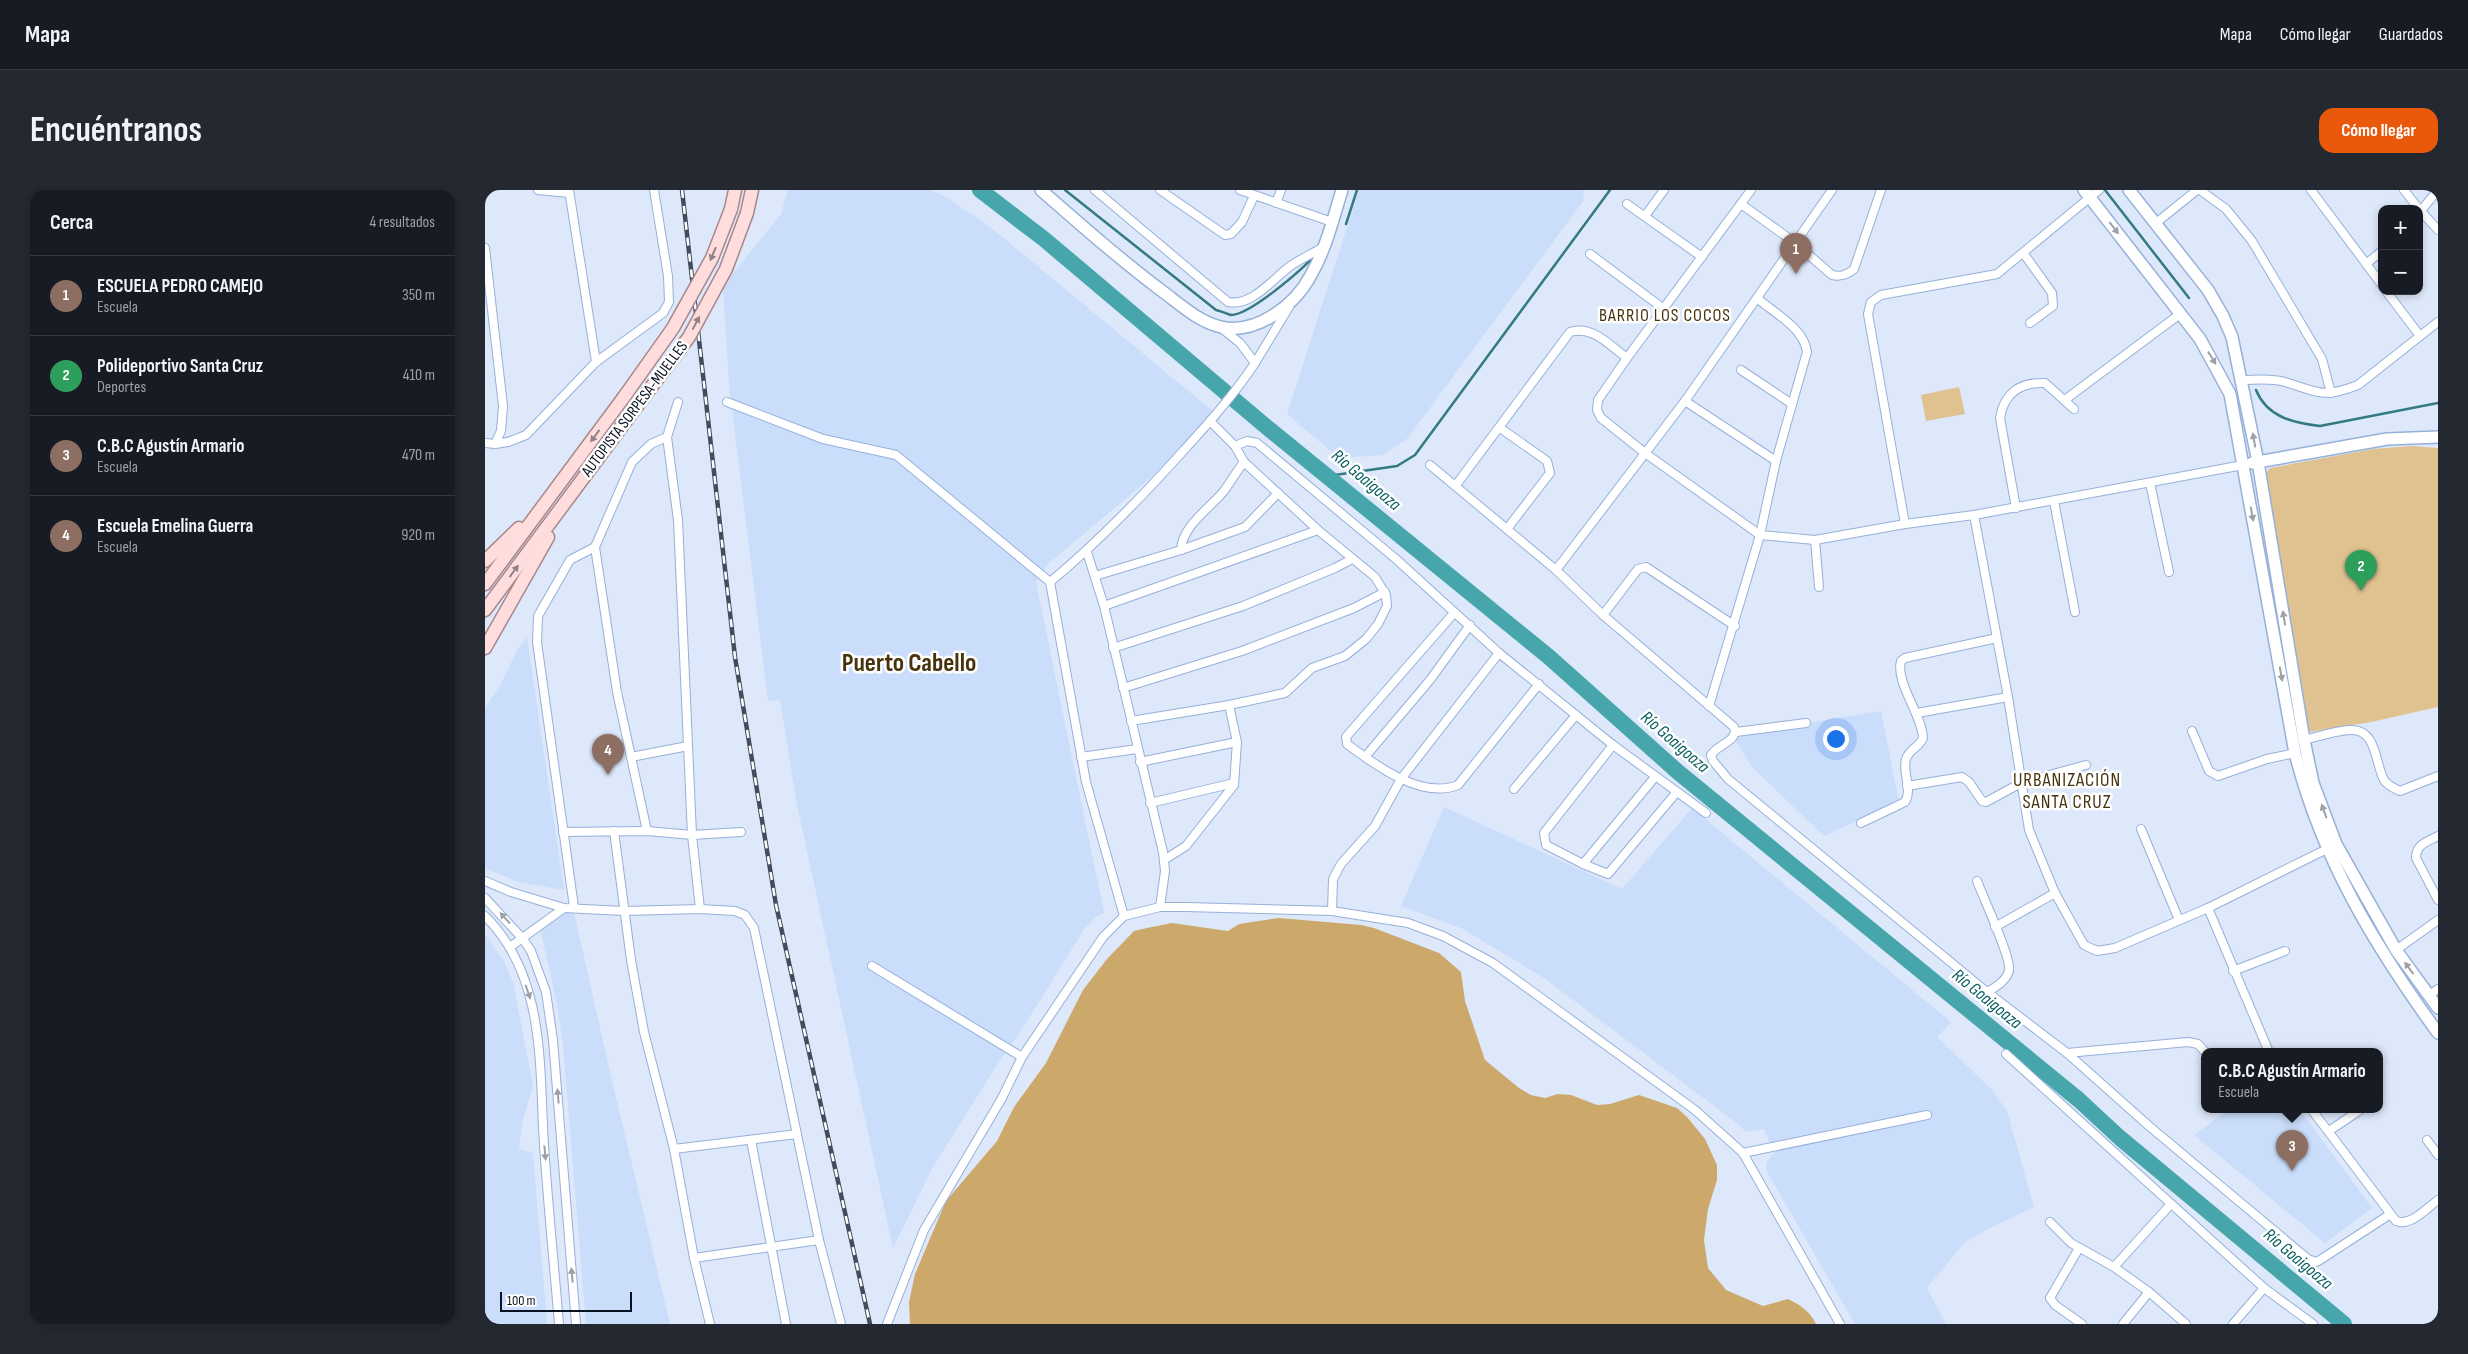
<!DOCTYPE html>
<html lang="es">
<meta charset="utf-8">
<style>
:root{--surface:#171b24;--page:#242831;--text:#f1f3f6;--muted:#9ea1a6;--line:#363941;--accent:#ea580c}
body{margin:0;font-family:"Sofia Sans Condensed",sans-serif;background:var(--page);color:var(--text)}
.controls{position:absolute;right:15px;top:15px;display:grid;overflow:hidden;border-radius:10px;box-shadow:0 2px 8px #0003}
.controls button{width:45px;height:45px;display:grid;place-items:center;padding:0;border:0;border-bottom:1px solid var(--line);background:var(--surface);color:var(--text);font:25px sans-serif}
.scale{position:absolute;left:15px;bottom:12px;width:132px;box-sizing:border-box;padding-left:5px;border:2px solid #091220;border-top:0;font-size:14px;line-height:18px;white-space:nowrap;color:#091220;-webkit-text-stroke:4px #fff;paint-order:stroke}
.you{position:absolute;left:1350px;top:548px;width:18px;height:18px;margin:-12px;border:4px solid #fff;border-radius:50%;background:#1a73e8;box-shadow:0 0 0 8px #1a73e833}
.badge{display:grid;place-items:center;width:32px;height:32px;border-radius:50%;background:var(--accent);color:#fff;font-size:16px;font-weight:700}
.pin{position:absolute;translate:-50% -41px;filter:drop-shadow(0 1px 2px #0008)}
.pin::after{content:'';position:absolute;top:26px;width:18px;height:15px;background:inherit;clip-path:polygon(0 0,100% 0,50% 100%)}
.popup{position:absolute;left:1716px;top:858px;width:182px;height:65px;box-sizing:border-box;display:grid;place-content:center;border-radius:10px;background:var(--surface);filter:drop-shadow(0 1px 4px #0005);font-size:16px;white-space:nowrap;color:var(--muted)}
.popup b{font-size:19px;color:var(--text)}
.popup::after{content:'';position:absolute;left:50%;top:100%;margin-left:-10px;border:10px solid transparent;border-top-color:var(--surface)}
.list{margin:0;padding:0;list-style:none}
h2{display:flex;justify-content:space-between;align-items:center;height:65px;margin:0;padding:0 20px;font-size:21px}
h2 small{font-size:16px;font-weight:400;color:var(--muted)}
.list li{display:grid;grid-template-columns:32px 1fr auto;gap:15px;align-items:center;box-sizing:border-box;height:80px;padding:0 20px;border-top:1px solid var(--line)}
.list b{display:block;font-size:19px;white-space:nowrap}
.list p{margin:0;font-size:16px;white-space:nowrap;color:var(--muted)}
.list em{font-size:16px;font-style:normal;color:var(--muted)}
.map{position:relative;flex:none;width:1953px;height:1134px;overflow:hidden;border-radius:15px}
header{display:flex;align-items:center;gap:30px;box-sizing:border-box;height:70px;padding:0 25px;background:var(--surface);border-bottom:1px solid var(--line)}
header strong{font-size:24px}
nav{display:flex;gap:28px;margin-inline-start:auto;font-size:18px}
.intro{display:flex;align-items:center;justify-content:space-between;box-sizing:border-box;height:120px;padding:0 30px}
h1{margin:0;font-size:35px}
.button{padding:12px 22px;border-radius:15px;background:var(--accent);color:#fff;font-size:18px;font-weight:700}
main{display:flex;gap:30px;padding:0 30px}
aside{flex:1;background:var(--surface);border-radius:15px;box-shadow:0 2px 8px #0003}
.map>svg:first-child{display:block}
.built{fill:#caddfb}
.green{fill:#e0c291}
.forest{fill:#cda86b}
.lines{fill:none;stroke-linecap:round;stroke-linejoin:round}
.stream{stroke:#347a81;stroke-width:2.5}
.river{stroke:#46a6ab;stroke-width:16}
.minor-casing{stroke:#96b0d9;stroke-width:10}
.secondary-casing{stroke:#96b0d9;stroke-width:14}
.primary-casing{stroke:#a8878b;stroke-width:15}
.minor{stroke:#fff;stroke-width:8}
.secondary{stroke:#fff;stroke-width:11}
.primary{stroke:#fedddc;stroke-width:12}
.rail-casing{stroke:#424c5b;stroke-width:4.5}
.rail{stroke:#fff;stroke-width:2.5;stroke-dasharray:8;stroke-linecap:butt}
.primary-bridge-casing{stroke:#a8878b;stroke-width:15;stroke-linecap:butt}
.primary-bridge{stroke:#fedddc;stroke-width:12}
.oneway{fill:#9da0a6}
.oneway2{fill:#908287}
.labels{text-anchor:middle;dominant-baseline:central;stroke-width:5;stroke-linejoin:round;paint-order:stroke}
.street-label{font-size:16px;fill:#091220;stroke:#fff}
.neighbourhood-label{font-size:18px;letter-spacing:1px;fill:#47330c;stroke:#fff}
.water-label{font-size:18px;font-style:italic;fill:#095e61;stroke:#fff}
.quarter-label{font-size:19px;letter-spacing:1px;fill:#47330c;stroke:#fff}
.town-label{font-size:26px;font-weight:bold;fill:#47330c;stroke:#fff}
</style>
<header>
<strong>Mapa</strong>
<nav><a>Mapa</a><a>Cómo llegar</a><a>Guardados</a></nav>
</header>
<div class="intro"><h1>Encuéntranos</h1><a class="button">Cómo llegar</a></div>
<main>
<aside>
<h2>Cerca<small>4 resultados</small></h2>
<ul class="list">
<li><span class="badge" style="background:#8d6e63">1</span><div><b>ESCUELA PEDRO CAMEJO</b><p>Escuela</p></div><em>350 m</em></li>
<li><span class="badge" style="background:#2e9e5b">2</span><div><b>Polideportivo Santa Cruz</b><p>Deportes</p></div><em>410 m</em></li>
<li><span class="badge" style="background:#8d6e63">3</span><div><b>C.B.C Agustín Armario</b><p>Escuela</p></div><em>470 m</em></li>
<li><span class="badge" style="background:#8d6e63">4</span><div><b>Escuela Emelina Guerra</b><p>Escuela</p></div><em>920 m</em></li>
</ul>
</aside>
<div class="map">
<svg width="1953" height="1134" viewBox="0 0 1953 1134">
<rect width="100%" height="100%" fill="#dde8fa"/>
<g class="built">
<polygon points="303,0 446,0 461,7 504,36 736,228 562,375 551,392 619,723 611,727 600,738 539,836 510,878 448,977 408,1058 312,615 295,510 283,511 244,195 238,96 296,24"/>
<polygon points="874,0 1098,0 1099,10 922,249 898,265 854,268 802,224"/>
<polygon points="42,447 79,700 33,692 0,678 0,518 17,492 32,460"/>
<polygon points="1396,521 1414,612 1339,646 1267,577 1247,545"/>
<polygon points="959,617 1137,699 1207,618 1466,832 1452,847 1507,900 1522,921 1549,1017 1503,1039 1479,1053 1442,1098 1461,1134 1370,1134 1281,980 1282,972 1289,963 1279,939 1261,942 1248,930 1059,788 978,739 916,716"/>
<polygon points="88,718 124,878 185,1134 101,1134 78,854 72,815 55,737 64,727"/>
<polygon points="0,744 18,770 28,792 48,896 37,934 34,959 48,963 62,1134 0,1134"/>
<polygon points="1743,920 1815,920 1887,1018 1840,1053 1709,945"/>
</g>
<g class="green">
<polygon points="1474,197 1480,224 1441,231 1436,205"/>
<polygon points="1927,256 1953,258 1953,517 1886,532 1824,542 1779,286 1785,278 1888,259"/>
</g>
<path class="forest" d="M794 728 876 735 889 738 954 763 976 782 980 811 1000 870 1034 898 1046 905 1060 908 1073 904 1086 905 1112 915 1125 914 1154 905 1192 918 1202 927 1220 949 1232 975V990L1223 1019 1219 1050 1223 1078 1241 1100 1278 1116 1303 1109C1315 1115 1325 1121 1331 1134H425L424 1112 430 1084 461 1011 512 951 529 917 561 873 598 800 622 769 649 741 662 738 687 733 743 741 754 734Z"/>
<g class="lines">
<g class="stream">
<path d="M580 0 731 120C736 121 742 124 746 125 765 125 818 79 831 64"/>
<polyline points="1620,0 1704,108"/>
<polyline points="861,34 872,0"/>
<path d="M1771 200C1782 227 1808 233 1835 236L1953 213"/>
<polyline points="843,286 912,276 930,265 1125,0"/>
</g>
<polyline class="river" points="495,0 559,49 778,234 1064,467 1193,582 1594,910 1635,948 1859,1134"/>
<defs>
<g id="minor">
<polyline points="53,0 84,3"/>
<polyline points="84,0 111,172"/>
<path d="M610 0 743 112C766 117 787 90 804 77 815 69 827 64 838 57"/>
<polyline points="675,0 740,45 746,44 757,32 769,6"/>
<polyline points="755,0 847,32"/>
<polyline points="1266,0 1142,168 1113,210 1112,220 1116,228 1160,263 1275,345 1330,350 1420,334 1489,325 1758,275"/>
<polyline points="1715,0 1741,19 1767,51 1837,169 1846,203"/>
<polyline points="1826,0 1897,95"/>
<polyline points="1919,0 1934,19"/>
<polyline points="791,13 796,0"/>
<polyline points="1142,14 1217,67"/>
<path d="M1256 14 1309 52 1347 85C1356 87 1362 85 1369 79L1396 0"/>
<polyline points="1934,19 1953,40"/>
<polyline points="1934,23 1953,0"/>
<polyline points="1160,26 1179,0"/>
<polyline points="1671,33 1712,0"/>
<polyline points="0,58 18,216 16,241 10,254"/>
<polyline points="1105,64 1179,119"/>
<polyline points="1539,64 1567,103 1568,116 1545,133"/>
<polyline points="1881,74 1897,61"/>
<polyline points="1901,101 1935,146"/>
<polyline points="770,173 804,117"/>
<polyline points="1256,180 1307,214"/>
<path d="M1757 190C1771 190 1786 188 1800 192 1834 202 1837 209 1873 195L1953 132"/>
<polyline points="1581,209 1695,124"/>
<polyline points="1200,211 1291,271"/>
<polyline points="193,212 182,247 193,330 207,645 215,719"/>
<polyline points="242,212 338,249 411,265 565,392 601,592 639,726"/>
<polyline points="1015,238 1062,271 1065,283 1022,339"/>
<polyline points="0,253 10,254 23,252 41,245 111,172 178,123 184,112 183,86 169,0"/>
<polyline points="750,256 762,251 772,253 911,369 1014,463 1128,555 1221,623"/>
<path d="M945 275 1071 380 1118 425 1249 537C1254 551 1233 554 1226 565L1228 571 1243 589 1502 802 1582 863 1664 936 1823 1069 1831 1072 1835 1070 1904 1025"/>
<polyline points="1665,293 1684,382"/>
<path d="M971 295 1085 142C1108 135 1125 156 1142 168"/>
<polyline points="1569,311 1590,422"/>
<path d="M1531 318 1515 228C1519 203 1535 192 1560 193L1589 219"/>
<polyline points="1489,325 1523,507 1544,640 1570,703 1599,755 1612,761 1630,758 1723,718 1846,657"/>
<polyline points="1420,334 1383,124 1386,112 1396,105 1512,84 1614,0"/>
<polyline points="1330,350 1334,397"/>
<polyline points="110,357 132,502 162,641"/>
<path d="M696 360C697 336 725 318 739 301 746 291 752 281 759 272"/>
<polyline points="602,362 619,416 678,662 680,681 675,717"/>
<polyline points="1071,380 1200,211 1347,0"/>
<polyline points="610,386 696,360 760,337 793,303"/>
<path d="M565 392C611 354 650 314 690 270 718 239 747 208 770 173L755 153 735 137"/>
<polyline points="619,416 833,340"/>
<path d="M969 423 861 547 862 554C890 575 937 610 973 595L1054 494"/>
<polyline points="1118,425 1153,379 1161,377 1250,436"/>
<polyline points="628,458 758,416 850,378 867,369"/>
<polyline points="638,498 757,461 869,418 900,402"/>
<path d="M1224 516 1275 345 1291 271 1322 162C1319 138 1289 123 1272 108"/>
<polyline points="1432,523 1523,507"/>
<polyline points="646,531 744,515 800,503 827,478 860,466 881,449 893,434 902,416 901,405 890,387 833,340 759,272 750,256 725,231"/>
<polyline points="1707,541 1724,581 1733,586 1782,569 1810,563"/>
<polyline points="1251,542 1321,533"/>
<path d="M1819 550C1834 546 1850 541 1865 540 1892 538 1890 574 1899 590 1903 596 1909 598 1915 601L1953 586"/>
<polyline points="1128,555 1059,643 1061,655 1098,674 1123,684 1191,603"/>
<polyline points="146,567 203,556"/>
<polyline points="596,567 652,559"/>
<polyline points="880,567 945,490 985,435"/>
<polyline points="655,572 752,552"/>
<polyline points="1422,596 1477,587 1484,592 1497,611 1501,612 1536,593 1601,575"/>
<polyline points="1029,599 1091,525"/>
<polyline points="665,613 749,593"/>
<path d="M1376 633 1420 612C1428 599 1417 583 1421 569 1424 559 1435 557 1438 548 1437 525 1410 492 1416 471L1420 468 1512 448"/>
<polyline points="1656,639 1694,730"/>
<polyline points="129,641 146,770 159,842 189,959 209,1068 225,1134"/>
<polyline points="78,642 162,641 207,645 256,642"/>
<path d="M1953 646C1942 652 1931 654 1931 668L1953 710"/>
<polyline points="679,670 701,656 749,595 752,552 744,515"/>
<polyline points="1098,674 1170,587"/>
<polyline points="0,691 26,702 79,718 139,721 215,719 250,721 260,725 269,738 334,1050 356,1134"/>
<path d="M1492 691C1498 707 1527 769 1524 781 1520 792 1511 797 1502 802"/>
<polyline points="0,708 38,749 46,761 61,802 68,850 91,1134"/>
<polyline points="89,717 52,452 53,426 85,370 110,357 147,272 166,254 182,247"/>
<polyline points="1723,718 1784,862"/>
<polyline points="847,721 848,689 856,674 890,636 916,589 1014,463"/>
<path d="M0 726C61 786 54 876 59 955 63 1015 69 1074 74 1134"/>
<polyline points="1510,737 1570,703"/>
<polyline points="25,757 79,718"/>
<polyline points="1911,760 1953,730"/>
<polyline points="387,776 537,867"/>
<polyline points="1748,781 1800,761"/>
<polyline points="1944,805 1953,799"/>
<polyline points="1582,863 1703,852 1713,854 1720,862"/>
<polyline points="1521,864 1779,1098 1828,1134"/>
<path d="M1827 920 1911 1031C1925 1037 1942 1018 1953 1010"/>
<polyline points="1844,941 1875,920"/>
<polyline points="266,950 301,1134"/>
<polyline points="1942,950 1953,965"/>
<polyline points="189,959 312,944"/>
<polyline points="1258,963 1442,925"/>
<polyline points="1565,1032 1586,1053 1629,1077 1664,1102 1701,1134"/>
<polyline points="1594,1058 1565,1108 1570,1115 1597,1134"/>
<polyline points="209,1068 334,1050"/>
<polyline points="1629,1077 1685,1015"/>
<polyline points="402,1134 439,1040 517,908 537,867 618,747 639,726 675,717 701,717 847,721 923,733 958,746 1008,773 1210,920 1258,963 1355,1134"/>
<polyline points="1638,1134 1664,1102"/>
<polyline points="1748,1134 1779,1098"/>
</g>
<g id="secondary">
<path d="M556 0C597 36 638 72 681 104 698 117 715 132 736 137 772 145 810 115 826 85 841 59 848 29 857 0"/>
<path d="M1599 0 1715 149 1745 204 1810 563C1837 669 1889 755 1953 843"/>
<polyline points="1644,0 1723,100 1738,126 1747,147 1773,272 1819,550 1828,593 1851,654 1911,760 1953,818"/>
<polyline points="1767,273 1902,249 1953,247"/>
</g>
<g id="primary">
<polyline points="246,19 250,0"/>
<polyline points="262,23 267,0"/>
<polyline points="0,371 34,338"/>
<polyline points="0,394 139,207"/>
<polyline points="0,420 152,216"/>
<polyline points="0,458 63,347"/>
</g>
</defs>
<use href="#minor" class="minor-casing"/>
<use href="#secondary" class="secondary-casing"/>
<use href="#primary" class="primary-casing"/>
<use href="#minor" class="minor"/>
<use href="#secondary" class="secondary"/>
<use href="#primary" class="primary"/>
<defs>
<polyline id="rail" points="197,0 250,467 291,715 385,1134"/>
</defs>
<use href="#rail" class="rail-casing"/>
<use href="#rail" class="rail"/>
<defs>
<g id="primary-bridge">
<polyline points="139,207 188,138 227,68 246,19"/>
<polyline points="152,216 204,147 241,79 262,23"/>
</g>
</defs>
<use href="#primary-bridge" class="primary-bridge-casing"/>
<use href="#primary-bridge" class="primary-bridge"/>
</g>
<defs><path id="oneway-solid" d="M-6-.8H1V-3.2L6.5 0L1 3.2V.8H-6Z" transform="scale(1.25)"/></defs>
<g class="oneway">
<use href="#oneway-solid" transform="translate(1629 38) rotate(52)"/>
<use href="#oneway-solid" transform="translate(1727 168) rotate(58)"/>
<use href="#oneway-solid" transform="translate(1769 250) rotate(-100)"/>
<use href="#oneway-solid" transform="translate(1767 324) rotate(80)"/>
<use href="#oneway-solid" transform="translate(1799 428) rotate(-99)"/>
<use href="#oneway-solid" transform="translate(1796 484) rotate(80)"/>
<use href="#oneway-solid" transform="translate(1839 621) rotate(-110)"/>
<use href="#oneway-solid" transform="translate(20 728) rotate(-132)"/>
<use href="#oneway-solid" transform="translate(1924 778) rotate(-126)"/>
<use href="#oneway-solid" transform="translate(43 802) rotate(70)"/>
<use href="#oneway-solid" transform="translate(73 906) rotate(-95)"/>
<use href="#oneway-solid" transform="translate(60 963) rotate(85)"/>
<use href="#oneway-solid" transform="translate(87 1085) rotate(-95)"/>
</g>
<g class="oneway2">
<use href="#oneway-solid" transform="translate(228 64) rotate(113)"/>
<use href="#oneway-solid" transform="translate(211 133) rotate(-62)"/>
<use href="#oneway-solid" transform="translate(110 246) rotate(126)"/>
<use href="#oneway-solid" transform="translate(29 381) rotate(-54)"/>
</g>
<g class="labels">
<g class="street-label">
<text transform="translate(150 219) rotate(-53)">AUTOPISTA SORPESA-MUELLES</text>
</g>
<g class="neighbourhood-label">
<text x="1180" y="125">BARRIO LOS COCOS</text>
</g>
<g class="water-label">
<text transform="translate(881 290) rotate(40)">Río Goaigoaza</text>
<text transform="translate(1190 552) rotate(41)">Río Goaigoaza</text>
<text transform="translate(1502 809) rotate(39)">Río Goaigoaza</text>
<text transform="translate(1813 1069) rotate(40)">Río Goaigoaza</text>
</g>
<g class="quarter-label">
<text x="1582" y="590">URBANIZACIÓN<tspan x="1582" dy="22">SANTA CRUZ</tspan></text>
</g>
<g class="town-label">
<text x="424" y="473">Puerto Cabello</text>
</g>
</g>
</svg>
<div class="controls">
<button>+</button>
<button>−</button>
</div>
<div class="scale">100 m</div>
<div class="you"></div>
<div class="pin badge" style="left:1311px;top:84px;background:#8d6e63">1</div>
<div class="pin badge" style="left:1876px;top:401px;background:#2e9e5b">2</div>
<div class="pin badge" style="left:1807px;top:981px;background:#8d6e63">3</div>
<div class="popup"><b>C.B.C Agustín Armario</b>Escuela</div>
<div class="pin badge" style="left:123px;top:585px;background:#8d6e63">4</div>
</div>
</main>
